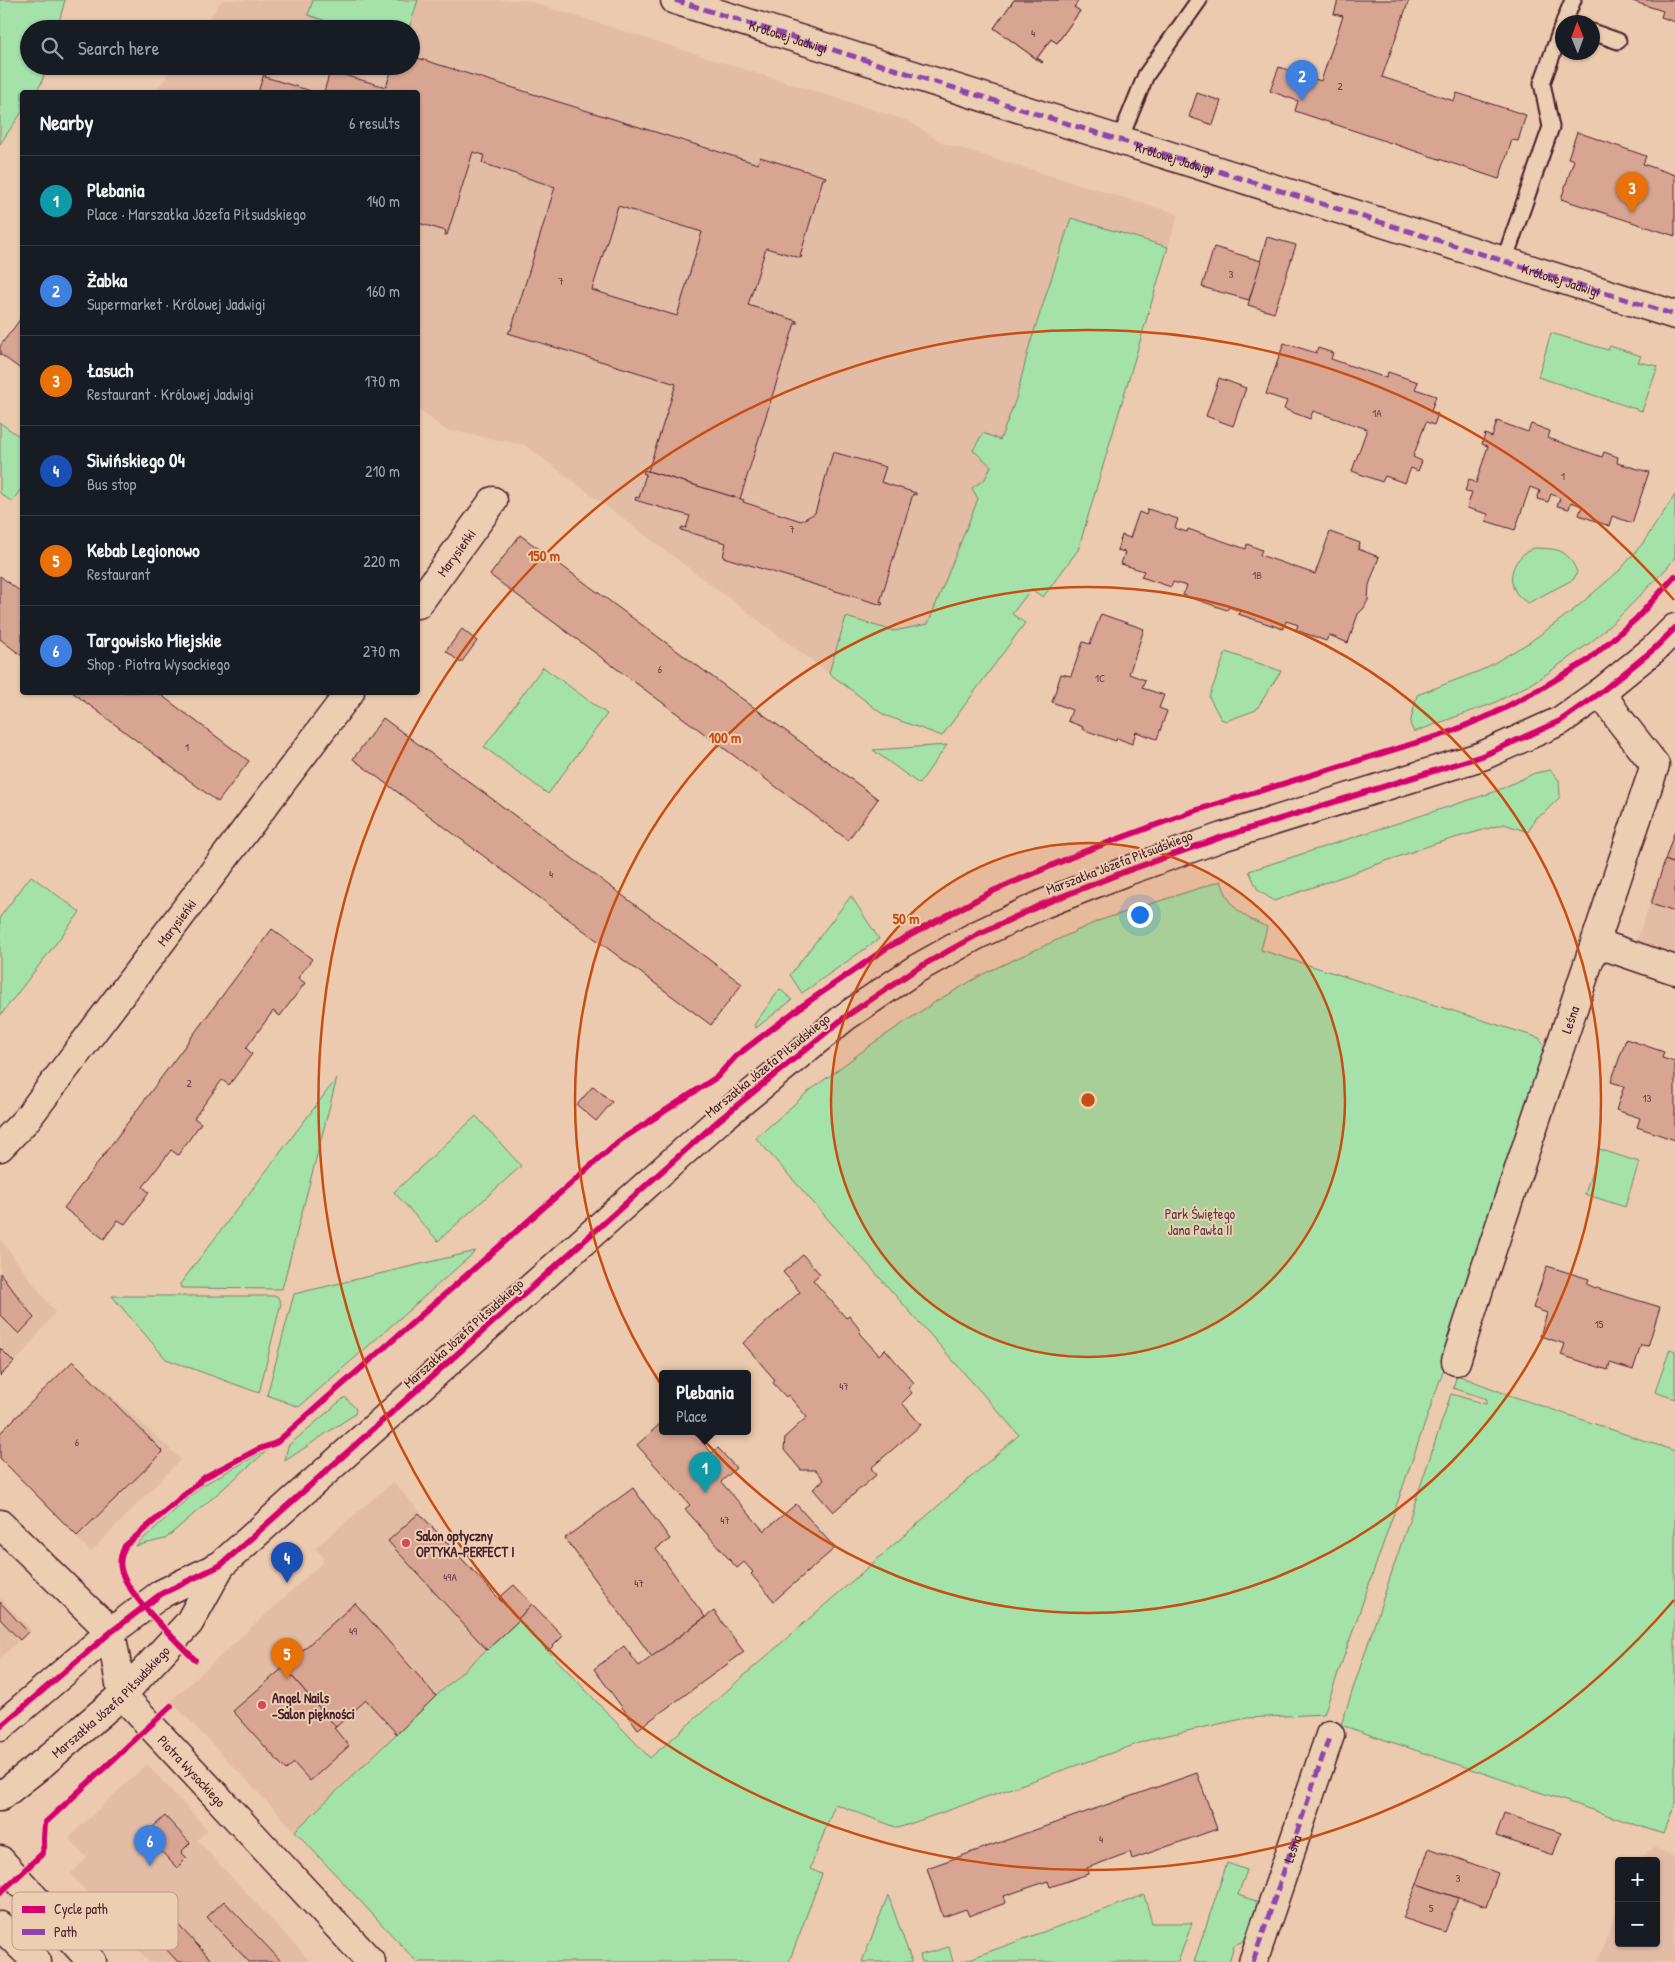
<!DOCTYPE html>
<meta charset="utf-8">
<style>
:root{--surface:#171b24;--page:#242831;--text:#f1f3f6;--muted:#9ea1a6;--line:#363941;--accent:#d1495b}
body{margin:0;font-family:"Patrick Hand",sans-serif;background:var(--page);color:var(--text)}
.controls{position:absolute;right:15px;bottom:15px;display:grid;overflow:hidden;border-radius:5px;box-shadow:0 1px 4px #0004}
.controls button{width:45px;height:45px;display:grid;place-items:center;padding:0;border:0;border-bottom:1px solid var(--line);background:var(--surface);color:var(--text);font:25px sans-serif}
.compass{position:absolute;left:1555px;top:15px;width:45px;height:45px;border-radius:50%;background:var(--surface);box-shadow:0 1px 4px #0004;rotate:359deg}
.you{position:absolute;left:1139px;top:914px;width:18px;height:18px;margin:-12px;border:4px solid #fff;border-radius:50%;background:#1a73e8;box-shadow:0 0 0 8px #1a73e833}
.badge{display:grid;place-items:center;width:32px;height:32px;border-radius:50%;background:var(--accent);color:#fff;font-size:16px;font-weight:700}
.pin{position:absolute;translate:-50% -41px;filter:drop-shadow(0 1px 2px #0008)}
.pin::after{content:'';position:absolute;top:26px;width:18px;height:15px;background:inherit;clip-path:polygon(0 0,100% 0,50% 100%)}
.popup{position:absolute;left:659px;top:1370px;width:92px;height:65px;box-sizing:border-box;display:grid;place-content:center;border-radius:5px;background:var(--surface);filter:drop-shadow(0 1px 4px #0005);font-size:16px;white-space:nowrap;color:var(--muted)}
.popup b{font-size:19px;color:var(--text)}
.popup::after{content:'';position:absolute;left:50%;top:100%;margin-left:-10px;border:10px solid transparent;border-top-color:var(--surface)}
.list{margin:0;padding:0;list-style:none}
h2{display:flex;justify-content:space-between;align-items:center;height:65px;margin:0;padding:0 20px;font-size:21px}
h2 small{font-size:16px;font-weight:400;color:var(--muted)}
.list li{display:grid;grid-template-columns:32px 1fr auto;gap:15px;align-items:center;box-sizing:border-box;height:90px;padding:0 20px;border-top:1px solid var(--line)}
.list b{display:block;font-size:19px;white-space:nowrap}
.list p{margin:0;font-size:16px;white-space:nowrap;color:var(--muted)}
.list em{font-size:16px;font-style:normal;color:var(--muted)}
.icon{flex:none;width:28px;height:28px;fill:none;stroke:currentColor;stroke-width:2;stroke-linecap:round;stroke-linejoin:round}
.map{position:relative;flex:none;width:1675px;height:1962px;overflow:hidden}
.search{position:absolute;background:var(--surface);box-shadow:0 1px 4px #0004;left:20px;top:20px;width:400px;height:55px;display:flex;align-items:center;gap:12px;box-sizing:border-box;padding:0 18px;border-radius:28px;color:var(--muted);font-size:19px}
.panel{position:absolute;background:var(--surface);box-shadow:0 1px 4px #0004;left:20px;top:90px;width:400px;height:605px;border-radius:5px}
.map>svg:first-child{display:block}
.built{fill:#e3bca5}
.green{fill:#a4e2aa;stroke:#77806a}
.building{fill:#d9a593;stroke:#4a1f2b;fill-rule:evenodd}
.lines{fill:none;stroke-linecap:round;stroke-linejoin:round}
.service-casing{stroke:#4a1f2b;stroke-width:19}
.minor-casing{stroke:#4a1f2b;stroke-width:31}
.tertiary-casing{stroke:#4a1f2b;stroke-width:31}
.service{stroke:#eccfb3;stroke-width:15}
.minor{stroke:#eccfb3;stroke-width:28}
.tertiary{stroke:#eccfb3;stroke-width:28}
.quiet{stroke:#8e44ad;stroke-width:5;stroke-dasharray:10 5;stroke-linecap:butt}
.cycleway-casing{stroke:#eccfb3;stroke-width:9}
.cycleway{stroke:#d6006c;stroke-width:6}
.ring{fill:none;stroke:#c84d12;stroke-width:2.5}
.poi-dot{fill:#d1495b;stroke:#eccfb3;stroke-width:2}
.labels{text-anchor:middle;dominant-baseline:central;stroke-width:4;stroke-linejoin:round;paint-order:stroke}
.number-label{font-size:11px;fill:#6e4045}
.street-label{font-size:14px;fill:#4a1f2b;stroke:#eccfb3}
.park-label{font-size:14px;fill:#583c3e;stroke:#eccfb3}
.poi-label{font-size:14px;font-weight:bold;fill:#4a1f2b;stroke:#eccfb3;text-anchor:start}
.key{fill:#eccfb3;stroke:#bb9a8a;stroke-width:1}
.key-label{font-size:14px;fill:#4a1f2b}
.centre{fill:#c84d12;stroke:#eccfb3;stroke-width:2.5}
.ring-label{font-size:15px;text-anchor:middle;font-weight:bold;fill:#c84d12;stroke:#eccfb3;stroke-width:4;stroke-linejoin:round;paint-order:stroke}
</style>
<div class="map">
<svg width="1675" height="1962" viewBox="0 0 1675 1962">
<rect width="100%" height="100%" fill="#eccaaf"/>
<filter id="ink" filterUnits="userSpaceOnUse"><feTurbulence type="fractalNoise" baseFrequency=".02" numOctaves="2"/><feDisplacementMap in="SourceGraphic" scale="10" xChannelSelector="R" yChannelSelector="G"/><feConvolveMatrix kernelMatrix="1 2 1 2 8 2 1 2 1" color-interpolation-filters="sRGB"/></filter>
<g filter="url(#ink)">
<g class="built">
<polygon points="222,0 525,0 906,120 943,143 1178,214 1078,550 1043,597 1031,589 1012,614 1025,623 942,736 884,715 525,445 446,430 418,409 418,92 155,92 174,66 411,66 411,29 201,29"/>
<polygon points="1675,830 1675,953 1637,940"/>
<polygon points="0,1239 55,1312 24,1353 0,1376"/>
<polygon points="73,1361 181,1459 91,1552 0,1458 0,1433"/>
<polygon points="393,1482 519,1620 436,1696 295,1831 171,1701 322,1563 323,1557 315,1548"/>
<polygon points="0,1598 31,1630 0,1658"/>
<polygon points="147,1764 208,1830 197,1840 311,1962 149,1962 70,1874 87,1858 68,1838"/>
<polygon points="1656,1848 1675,1857 1675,1962 1597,1962 1619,1907 1619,1943 1656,1943 1656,1861 1637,1861 1639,1856"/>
</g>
<g class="green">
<polygon points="0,0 65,0 57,29 29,29 29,66 47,66 41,84 36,92 22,92 22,112 0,144"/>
<polygon points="313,0 418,0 409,29 351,29 308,15"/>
<polygon points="1071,218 1168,247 1078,550 1043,597 1031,589 1012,614 1025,623 942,736 884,715 829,673 846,617 894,631 928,624 978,499 972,488 985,479 991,466 973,450 983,433 1000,440 1016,399 1029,347"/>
<polygon points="1551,333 1608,350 1610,346 1641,356 1638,362 1658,366 1642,411 1538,377"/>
<polygon points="0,423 22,438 22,487 12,502 0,493"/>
<polygon points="1675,495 1675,557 1667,568 1618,618 1591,642 1548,673 1527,686 1494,703 1414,732 1410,724 1417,695 1482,670 1530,642 1571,612 1620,570 1643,543"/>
<path d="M1534 548C1558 549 1567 548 1577 572L1574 579 1528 603C1502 589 1509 558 1534 548Z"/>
<polygon points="1226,652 1281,671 1256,710 1226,721 1221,719 1209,697"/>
<polygon points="543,667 607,714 548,794 484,747"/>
<polygon points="947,745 919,784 873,750"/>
<polygon points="1550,770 1559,780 1560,797 1543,814 1536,817 1528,832 1504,824 1434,844 1274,901 1258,890 1249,871 1494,792 1535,773"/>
<polygon points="31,876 80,912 0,1016 0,917"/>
<path d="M1221 881C1230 908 1241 916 1267 927L1261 950 1539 1038 1550 1053 1472 1281 1441 1377 1324 1714 1247 1718 1154 1738 898 1828 835 1804 810 1869 822 1874 789 1962H417L295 1831 436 1696 519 1620 650 1758 1019 1435 756 1138 808 1092 872 1044 935 1002 985 973 1098 921Z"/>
<polygon points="851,896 879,939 802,993 790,975"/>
<polygon points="780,989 792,1000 756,1028 754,1025"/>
<polygon points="337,1078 282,1289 181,1288 180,1284"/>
<polygon points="476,1116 521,1166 438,1241 394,1192"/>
<polygon points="1599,1149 1639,1162 1625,1207 1585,1194"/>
<polygon points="476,1251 299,1407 267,1395 294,1294"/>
<polygon points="112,1296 277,1296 281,1303 259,1393 166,1359"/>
<polygon points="1670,1349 1675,1351 1675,1399 1655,1392"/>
<polygon points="1457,1375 1509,1395 1675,1451 1675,1804 1663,1834 1341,1725 1451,1394 1486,1404 1487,1399 1453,1388"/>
<polygon points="345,1397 356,1409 355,1414 285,1461 288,1446"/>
<polygon points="270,1448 165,1539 135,1546 203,1485"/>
<polygon points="1227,1863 1247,1870 1238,1895 1262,1903 1251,1938 1234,1945 1229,1962 1194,1962"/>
<polygon points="888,1895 912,1962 862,1962"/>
<polygon points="1144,1895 1152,1923 1192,1923 1178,1962 961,1962"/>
<polygon points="949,1947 953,1962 922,1962 920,1955"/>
</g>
<g class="building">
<polygon points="1014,0 1079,0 1074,7 1080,11 1057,43 1051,39 1037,58 1043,62 1042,63 994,28"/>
<polygon points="1014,0 1079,0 1074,7 1080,11 1057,43 1051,39 1037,58 1043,62 1042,63 994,28"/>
<polygon points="1338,0 1409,0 1382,77 1454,101 1457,93 1526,115 1518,141 1512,140 1499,179 1295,111 1298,101 1270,91 1279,67 1321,81 1343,16 1334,14"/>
<polygon points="1629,0 1675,0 1675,22 1661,17 1663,11"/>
<path d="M411 56 758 164 760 157 826 177 825 179H823L800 256H802L801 258 766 248 748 305 797 321V324L795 323 740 499 648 471 676 384 508 333 510 330H511L555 187 482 163 484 155 473 152 447 235H445L446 231 418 223V92H324L330 71 386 87 393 66H411ZM618 206 702 232 677 316 592 290Z"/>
<polygon points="264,74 266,75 265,77 314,92 258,92"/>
<polygon points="1197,93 1221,101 1213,125 1189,117"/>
<polygon points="1577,132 1646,156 1643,164 1675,175 1675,236 1561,199 1574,160 1568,158"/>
<polygon points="1267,237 1296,245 1274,313 1248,305"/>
<polygon points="1214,247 1261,261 1249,300 1202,287"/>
<polygon points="22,317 22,370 0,354 0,346"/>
<polygon points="1284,343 1316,353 1318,348 1333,353 1331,359 1386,378 1388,372 1418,382 1415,389 1436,396 1431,411 1438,414 1434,425 1426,422 1413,457 1422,461 1418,471 1411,468 1405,483 1385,476 1382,482 1352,471 1367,429 1313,411 1310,419 1284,409 1287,401 1266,394"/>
<polygon points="1219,378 1246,388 1233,426 1206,416"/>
<polygon points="1497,421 1528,432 1531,424 1550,431 1548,438 1602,457 1604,452 1618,457 1617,463 1649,472 1632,523 1612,516 1609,526 1579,515 1582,506 1571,502 1569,509 1557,506 1560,498 1551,494 1548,502 1537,499 1540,491 1530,487 1515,530 1486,521 1488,514 1467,508 1472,492 1465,491 1469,479 1476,483 1488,446 1482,444 1485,434 1492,437"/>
<polygon points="833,452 886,467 881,482 916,493 916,495 913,494 880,602 883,603 882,605 723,557 726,543 681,530 682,527 686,528 690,516 635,500 636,497 639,498 646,474 643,473 644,470 744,500 743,502 801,521 815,513"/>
<polygon points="1148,509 1178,519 1175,528 1187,532 1188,529 1246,549 1247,544 1262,550 1260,555 1315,574 1330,532 1360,543 1358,549 1379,557 1369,585 1368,600 1364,608 1358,614 1348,643 1329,635 1326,641 1296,630 1298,625 1286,621 1283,629 1238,614 1240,611 1229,607 1227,610 1183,595 1187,586 1173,582 1171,587 1141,577 1144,571 1121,564 1125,552 1117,550 1122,535 1130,538 1139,512 1146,515"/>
<polygon points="520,535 878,799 848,840 490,575"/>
<polygon points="0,576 22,593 22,656 0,639"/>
<polygon points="1101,614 1144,629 1129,674 1145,680 1142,688 1164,695 1159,708 1167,711 1157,739 1136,732 1132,744 1117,738 1116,741 1082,729 1083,727 1068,721 1072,710 1052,702 1061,674 1071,676 1083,642 1090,644"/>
<polygon points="462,629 477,641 461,663 446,651"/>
<polygon points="72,692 157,692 249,761 218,802"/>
<polygon points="383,718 742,984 711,1025 353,759"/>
<polygon points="1675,830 1675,864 1665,860"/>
<polygon points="1665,860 1675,864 1675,912 1651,904"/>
<polygon points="272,929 312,959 298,978 305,983 280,1016 273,1011 246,1048 252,1054 229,1085 222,1080 194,1118 201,1123 178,1155 171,1150 143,1187 149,1192 125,1224 118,1220 104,1239 64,1208"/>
<polygon points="1626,1039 1664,1052 1662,1058 1675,1062 1675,1140 1637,1127 1640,1118 1616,1110 1624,1086 1611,1082"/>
<polygon points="593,1086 612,1102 596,1121 577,1105"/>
<polygon points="803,1255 820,1274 813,1280 846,1318 849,1316 861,1331 859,1333 879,1355 885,1349 914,1383 908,1388 912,1393 902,1403 921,1425 871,1468 876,1475 833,1512 813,1489 824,1480 816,1470 801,1470 784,1450 785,1437 807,1417 788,1395 786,1397 773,1383 775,1380 743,1343 800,1292 783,1272"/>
<polygon points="1547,1266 1589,1279 1587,1284 1593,1287 1660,1307 1648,1346 1641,1345 1633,1370 1610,1363 1608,1370 1561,1355 1565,1344 1540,1336 1547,1313 1533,1308"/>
<polygon points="0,1273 34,1318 19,1334 0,1315"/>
<polygon points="0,1348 14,1362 0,1376"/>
<polygon points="73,1361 163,1452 77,1536 0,1458 0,1433"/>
<polygon points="662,1422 662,1432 704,1432 708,1436 702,1442 712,1453 718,1448 736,1468 721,1482 764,1531 796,1504 835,1548 774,1601 751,1574 753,1572 744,1562 737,1568 685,1509 690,1505 637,1445"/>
<polygon points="633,1488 670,1539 656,1549 705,1617 652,1657 565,1538"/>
<polygon points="419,1513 519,1620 487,1650 388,1541"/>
<polygon points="514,1585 532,1604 518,1619 499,1598"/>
<polygon points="0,1602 28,1632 20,1640 0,1619"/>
<polygon points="355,1603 436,1696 397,1734 366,1700 336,1727 284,1667"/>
<polygon points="532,1604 563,1636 548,1651 518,1619"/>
<polygon points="714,1611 744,1652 638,1729 594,1669 624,1646 639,1666"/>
<polygon points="284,1667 336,1727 334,1728 349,1746 310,1781 294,1763 286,1770 233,1711"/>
<polygon points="1197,1773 1217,1829 1132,1859 1130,1852 1087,1868 1088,1874 1050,1887 1048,1881 1004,1896 1006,1903 969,1916 966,1909 943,1917 927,1868"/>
<polygon points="1504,1813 1561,1833 1553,1855 1496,1836"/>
<polygon points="165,1816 190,1843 181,1852 187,1858 177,1868 145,1834"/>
<polygon points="1429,1848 1498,1873 1486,1907 1417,1884"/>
<polygon points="1417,1884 1458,1898 1445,1932 1403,1918"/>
<polygon points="224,1901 282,1962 249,1962 207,1917"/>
<polygon points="170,1916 213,1962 178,1962 151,1933"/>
</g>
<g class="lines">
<defs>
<g id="service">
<polyline points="1564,22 1573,0"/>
<polyline points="1592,32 1618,41"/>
<polyline points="1120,139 1146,75 1199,0"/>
<polyline points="1504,261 1551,127 1542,83 1562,27"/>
</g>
<g id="minor">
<path id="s1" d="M675 0 1675 315"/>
<path id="s2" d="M418 604 493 501"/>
<polyline points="1596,943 1675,970"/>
<path id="s3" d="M0 1147 26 1120 350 692"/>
<path id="s4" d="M1456 1361 1484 1273 1655 765 1619 719 1601 692"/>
<path id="s5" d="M0 1524 111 1632 122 1695 371 1962"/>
<path id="s6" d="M1253 1962 1330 1735"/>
</g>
<g id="tertiary">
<polyline points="0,1727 111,1632 161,1594 221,1565 718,1121 845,1017 916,969 977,935 1043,904 1124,872 1222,837 1482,756 1560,721 1601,692 1654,649 1675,628"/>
<path id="s7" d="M0 1797 43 1763 122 1695 189 1623 221 1565"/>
<polyline points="0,1860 92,1962"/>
<polyline points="0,1926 37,1962"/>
</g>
</defs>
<use href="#service" class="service-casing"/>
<use href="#minor" class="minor-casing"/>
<use href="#tertiary" class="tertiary-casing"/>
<use href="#service" class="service"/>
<use href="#minor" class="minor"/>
<use href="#tertiary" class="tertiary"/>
<g class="quiet">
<polyline points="675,0 1675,315"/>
<polyline points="1253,1962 1330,1735"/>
</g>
<defs>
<g id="cycleway">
<path d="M195 1660C176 1640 126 1594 121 1569 119 1560 122 1553 125 1546L205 1477 259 1449 276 1443 619 1141 717 1077 736 1056 802 1006 888 947 993 891 1083 852 1191 812 1448 733 1495 713 1540 689 1587 661 1636 619 1675 576"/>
<polyline points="0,1727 111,1632 161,1594 221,1565 718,1121 845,1017 916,969 977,935 1043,904 1124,872 1222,837 1482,756 1560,721 1601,692 1654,649 1675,628"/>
<polyline points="0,1893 43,1853 45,1823 171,1706"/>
</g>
</defs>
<use href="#cycleway" class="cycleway-casing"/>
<use href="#cycleway" class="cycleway"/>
</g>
</g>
<circle cx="1088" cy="1100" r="257" fill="#c84d12" fill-opacity=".12"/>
<g class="ring">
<circle cx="1088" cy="1100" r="257"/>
<circle cx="1088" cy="1100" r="513"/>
<path d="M1674 1600A770 770 0 1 1 1674 600"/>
</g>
<g class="poi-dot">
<circle cx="406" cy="1543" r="5"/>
<circle cx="262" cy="1705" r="5"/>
</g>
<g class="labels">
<g class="number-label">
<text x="1033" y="33">4</text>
<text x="1340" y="86">2</text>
<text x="1231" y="274">3</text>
<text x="561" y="281">7</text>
<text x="1377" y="413">1A</text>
<text x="1563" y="476">1</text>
<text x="792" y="529">7</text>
<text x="1257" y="575">1B</text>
<text x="660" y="669">6</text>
<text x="1100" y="678">1C</text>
<text x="187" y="747">1</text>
<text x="551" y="874">4</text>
<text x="189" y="1083">2</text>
<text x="1647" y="1098">13</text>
<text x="1599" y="1324">15</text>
<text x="844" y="1386">47</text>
<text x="77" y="1442">6</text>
<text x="725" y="1520">47</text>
<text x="450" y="1577">49A</text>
<text x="639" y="1583">47</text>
<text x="353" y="1631">49</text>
<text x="1101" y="1839">4</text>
<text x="1458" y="1878">3</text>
<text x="1431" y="1908">5</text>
</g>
<g class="street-label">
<text stroke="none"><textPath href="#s1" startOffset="119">Królowej Jadwigi</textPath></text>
<text stroke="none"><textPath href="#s1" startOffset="524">Królowej Jadwigi</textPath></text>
<text stroke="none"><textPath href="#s1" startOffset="929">Królowej Jadwigi</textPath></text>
<text stroke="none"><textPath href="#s2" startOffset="64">Marysieńki</textPath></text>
<text transform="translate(1119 862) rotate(-21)">Marszałka Józefa Piłsudskiego</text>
<text stroke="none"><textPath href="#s3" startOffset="286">Marysieńki</textPath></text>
<text stroke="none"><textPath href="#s4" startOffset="360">Leśna</textPath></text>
<text transform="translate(767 1065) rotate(-39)">Marszałka Józefa Piłsudskiego</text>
<text transform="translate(463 1333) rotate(-42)">Marszałka Józefa Piłsudskiego</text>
<text stroke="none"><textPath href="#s7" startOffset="146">Marszałka Józefa Piłsudskiego</textPath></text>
<text stroke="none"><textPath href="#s5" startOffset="322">Piotra Wysockiego</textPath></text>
<text stroke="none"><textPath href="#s6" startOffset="120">Leśna</textPath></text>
</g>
<g class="park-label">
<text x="1200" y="1213">Park Świętego<tspan x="1200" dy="16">Jana Pawła II</tspan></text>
</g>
<g class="poi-label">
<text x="416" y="1535">Salon optyczny<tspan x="416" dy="16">OPTYKA-PERFECT I</tspan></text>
<text x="272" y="1697">Angel Nails<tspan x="272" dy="16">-Salon piękności</tspan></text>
</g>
</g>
<rect x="12" y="1892" width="166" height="58" rx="8" class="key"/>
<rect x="22" y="1906" width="23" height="7" fill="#d6006c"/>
<rect x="22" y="1929" width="23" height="6" fill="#8e44ad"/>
<g class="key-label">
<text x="54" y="1914">Cycle path</text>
<text x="54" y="1937">Path</text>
</g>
<circle cx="1088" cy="1100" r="8" class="centre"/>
<g class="ring-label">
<text x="544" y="561">150 m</text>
<text x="725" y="743">100 m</text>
<text x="906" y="924">50 m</text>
</g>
</svg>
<div class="controls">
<button>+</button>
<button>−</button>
</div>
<svg class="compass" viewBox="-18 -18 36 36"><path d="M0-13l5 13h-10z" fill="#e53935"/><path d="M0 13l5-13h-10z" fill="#9ea1a6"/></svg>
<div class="you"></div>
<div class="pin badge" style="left:705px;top:1493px;background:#0f9aa8">1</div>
<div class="popup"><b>Plebania</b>Place</div>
<div class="pin badge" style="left:1302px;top:101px;background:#3f7fe0">2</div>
<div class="pin badge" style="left:1632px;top:213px;background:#e8710a">3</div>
<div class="pin badge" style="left:287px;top:1583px;background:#1a4fb4">4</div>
<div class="pin badge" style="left:287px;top:1679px;background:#e8710a">5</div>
<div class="pin badge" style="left:150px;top:1866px;background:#3f7fe0">6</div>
<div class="search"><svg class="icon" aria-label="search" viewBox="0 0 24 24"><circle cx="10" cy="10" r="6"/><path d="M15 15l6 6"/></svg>Search here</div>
<section class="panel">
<h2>Nearby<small>6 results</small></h2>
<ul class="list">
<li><span class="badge" style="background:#0f9aa8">1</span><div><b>Plebania</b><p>Place · Marszałka Józefa Piłsudskiego</p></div><em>140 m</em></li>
<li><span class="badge" style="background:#3f7fe0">2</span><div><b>Żabka</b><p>Supermarket · Królowej Jadwigi</p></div><em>160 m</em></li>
<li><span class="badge" style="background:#e8710a">3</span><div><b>Łasuch</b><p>Restaurant · Królowej Jadwigi</p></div><em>170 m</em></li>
<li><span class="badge" style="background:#1a4fb4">4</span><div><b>Siwińskiego 04</b><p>Bus stop</p></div><em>210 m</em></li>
<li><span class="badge" style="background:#e8710a">5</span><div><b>Kebab Legionowo</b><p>Restaurant</p></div><em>220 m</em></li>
<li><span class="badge" style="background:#3f7fe0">6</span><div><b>Targowisko Miejskie</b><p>Shop · Piotra Wysockiego</p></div><em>270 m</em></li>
</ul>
</section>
</div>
